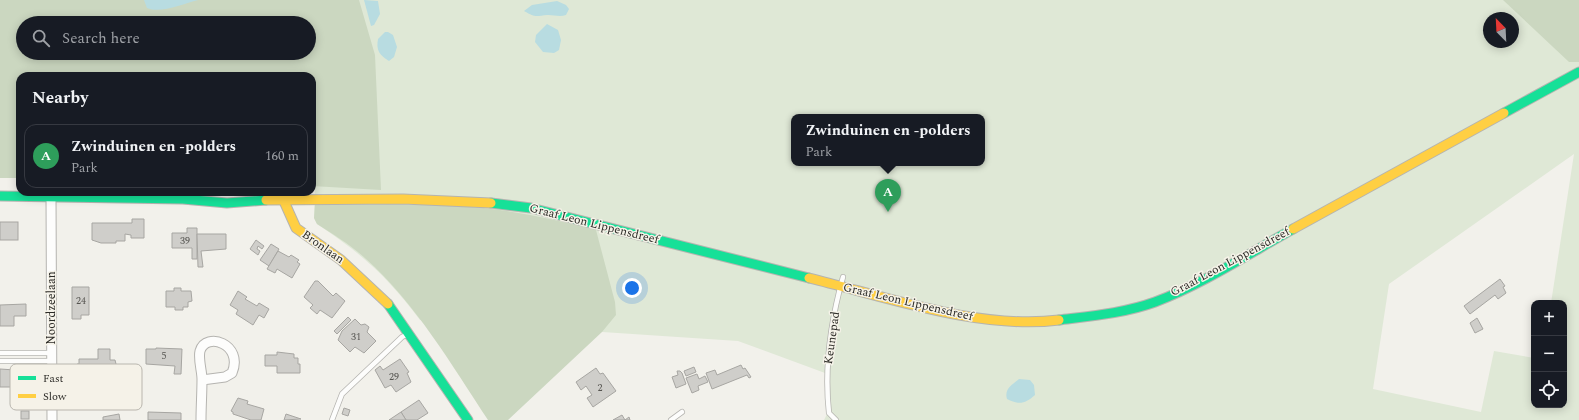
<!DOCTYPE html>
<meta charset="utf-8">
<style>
:root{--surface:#171b24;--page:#242831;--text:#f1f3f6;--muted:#9ea1a6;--line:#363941;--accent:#71706c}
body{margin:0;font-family:Spectral,serif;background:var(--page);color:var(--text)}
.controls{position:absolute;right:12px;bottom:12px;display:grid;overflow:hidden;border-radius:8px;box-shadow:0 2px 10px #0003}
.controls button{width:36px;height:36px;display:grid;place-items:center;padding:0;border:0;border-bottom:1px solid var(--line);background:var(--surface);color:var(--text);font:20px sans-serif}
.compass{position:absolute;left:1483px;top:12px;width:36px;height:36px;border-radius:50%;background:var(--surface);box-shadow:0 2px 10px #0003;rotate:336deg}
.you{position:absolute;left:632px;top:288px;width:14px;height:14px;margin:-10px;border:3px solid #fff;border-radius:50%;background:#1a73e8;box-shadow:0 0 0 6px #1a73e833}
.badge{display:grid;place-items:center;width:26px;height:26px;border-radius:50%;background:var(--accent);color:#fff;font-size:13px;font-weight:700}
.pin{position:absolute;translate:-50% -33px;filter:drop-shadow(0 1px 2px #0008)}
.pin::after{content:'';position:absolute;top:21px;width:14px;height:12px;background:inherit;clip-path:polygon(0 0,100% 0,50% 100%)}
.popup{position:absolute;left:791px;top:114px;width:194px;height:52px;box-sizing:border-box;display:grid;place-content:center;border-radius:8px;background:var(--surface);filter:drop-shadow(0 1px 3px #0005);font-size:13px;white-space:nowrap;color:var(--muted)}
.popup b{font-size:15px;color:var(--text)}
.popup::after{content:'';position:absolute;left:50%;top:100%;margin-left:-8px;border:8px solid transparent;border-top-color:var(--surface)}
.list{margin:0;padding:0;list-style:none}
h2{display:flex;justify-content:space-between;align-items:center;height:52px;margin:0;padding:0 16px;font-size:17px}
h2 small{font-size:13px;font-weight:400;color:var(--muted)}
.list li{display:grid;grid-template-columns:26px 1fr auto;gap:12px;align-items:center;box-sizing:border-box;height:64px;margin:0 8px 8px;padding:0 8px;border:1px solid var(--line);border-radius:12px}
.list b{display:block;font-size:15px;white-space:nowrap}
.list p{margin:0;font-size:13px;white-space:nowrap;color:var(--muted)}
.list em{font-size:13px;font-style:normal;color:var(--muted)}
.icon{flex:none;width:22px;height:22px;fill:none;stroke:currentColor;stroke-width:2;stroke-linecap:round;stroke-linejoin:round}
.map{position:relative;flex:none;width:1579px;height:420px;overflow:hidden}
.search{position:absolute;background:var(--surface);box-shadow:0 2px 10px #0003;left:16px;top:16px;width:300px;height:44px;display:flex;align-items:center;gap:10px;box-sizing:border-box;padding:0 14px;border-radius:22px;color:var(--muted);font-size:15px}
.panel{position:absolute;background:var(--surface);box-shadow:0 2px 10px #0003;left:16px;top:72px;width:300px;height:124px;border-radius:12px}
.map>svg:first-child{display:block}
.green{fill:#dfe8d6;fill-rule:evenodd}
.forest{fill:#cbd7c0;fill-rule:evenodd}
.water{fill:#b8dce1}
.building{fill:#cfceca;stroke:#a7a6a2}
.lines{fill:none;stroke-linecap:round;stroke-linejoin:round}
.lane-casing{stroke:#b5b4b0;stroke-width:6}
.street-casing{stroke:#b5b4b0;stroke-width:11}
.fast-casing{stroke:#b5b4b0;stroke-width:11}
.slow-casing{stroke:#b5b4b0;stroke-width:11}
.lane{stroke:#fdfdfc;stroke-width:4.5}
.street{stroke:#fdfdfc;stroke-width:9}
.fast{stroke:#16e098;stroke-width:9}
.slow{stroke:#ffcf43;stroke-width:9}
.labels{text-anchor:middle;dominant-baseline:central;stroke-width:3;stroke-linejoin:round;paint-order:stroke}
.number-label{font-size:10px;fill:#555450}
.street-label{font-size:12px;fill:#2c2b27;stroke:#f5f2e8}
.key{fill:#f5f2e8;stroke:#b9b6ae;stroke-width:1}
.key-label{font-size:11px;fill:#2c2b27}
</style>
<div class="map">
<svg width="1579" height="420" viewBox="0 0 1579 420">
<rect width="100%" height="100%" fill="#f2f1eb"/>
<path class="green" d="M0 0H1579V420H824L827 414 825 373 738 341 420 320C387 276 362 254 317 224L314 218 315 186H312V76H20V178H0ZM1489 18H1513V42H1489ZM23 23H309V53H23ZM794 117H982V163H794ZM1574 154 1551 303H1564V405H1534V358L1494 351 1481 412 1373 389 1389 284Z"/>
<g class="forest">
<path d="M0 0H359L375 55 381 190 312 186V76H20V178H0ZM23 23H309V53H23Z"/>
<polygon points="1503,0 1579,0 1579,62 1569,62"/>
<path d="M315 205C370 205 427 203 483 208 521 212 559 220 596 230L615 302 616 315 602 332 508 420H488C451 364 416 304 366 259 351 245 334 235 317 224L314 218Z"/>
</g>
<g class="water">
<path d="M144 0H198C183 4 160 14 147 8Z"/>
<polygon points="364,0 378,1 380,14 374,25 371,26"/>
<path d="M557 1 566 5 569 9 566 15C560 17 554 15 548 15 535 16 536 18 524 11L532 5Z"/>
<polygon points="547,24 558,30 561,40 559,50 554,53 543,52 535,42 536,35"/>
<path d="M385 32H388L393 35 397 47 394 57 389 61C379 55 376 50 378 39Z"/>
<path d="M1019 379 1030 380 1034 385 1035 395C1025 404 1019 405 1007 399 1004 389 1012 385 1019 379Z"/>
</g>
<g class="building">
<polygon points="132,219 144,219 144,238 131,238 131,235 125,234 125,241 116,241 116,243 101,243 92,240 92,223 132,223"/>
<rect x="0" y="222" width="18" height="18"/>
<polygon points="187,228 197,228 197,259 192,259 192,248 172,248 172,233 187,233"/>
<polygon points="197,234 226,234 226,249 201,251 203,267 198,267"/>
<polygon points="256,240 264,246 262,249 258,246 257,249 260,251 258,255 250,249"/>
<polygon points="271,244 279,249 269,266 260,260"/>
<polygon points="278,251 289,257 291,255 299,260 297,262 300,264 292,278 277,269 275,273 267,269"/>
<polygon points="1500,279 1505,286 1503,287 1506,293 1498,299 1495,295 1470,314 1464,306"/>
<polygon points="315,281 318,281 333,296 336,293 345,301 332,318 320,310 317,314 310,308 313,305 304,297"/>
<polygon points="72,287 89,287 89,315 81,315 81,319 72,319"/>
<polygon points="174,288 181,288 181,291 191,291 192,301 188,302 188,307 183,307 183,310 175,310 175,307 166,307 166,291 174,291"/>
<polygon points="238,291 247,297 245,299 257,306 259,303 269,309 264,318 259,315 253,325 236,314 238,310 230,305"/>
<polygon points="26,304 26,316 14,316 14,326 0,326 0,305"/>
<polygon points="348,317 351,320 337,334 334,331"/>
<polygon points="1477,318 1483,329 1475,333 1470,323"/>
<polygon points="355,319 361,325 365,324 369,327 367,332 376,341 364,353 355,347 350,352 338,340 342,331"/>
<polygon points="156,348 182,349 181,374 174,374 175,366 146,364 146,349 156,349"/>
<polygon points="98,349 110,349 110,360 115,360 116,364 115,373 93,373 93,384 89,387 83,387 82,384 79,384 79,371 77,370 77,364 79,364 79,359 98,359"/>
<polygon points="277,352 294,354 294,358 298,358 298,364 300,364 300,373 277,373 277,366 265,366 265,355 277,355"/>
<polygon points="400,359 409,372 407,373 411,382 396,392 391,385 385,388 375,370 380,366 383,370"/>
<polygon points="741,365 743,369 745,368 751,377 749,378 747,375 712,389 706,373 715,370 717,375"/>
<polygon points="694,367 696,372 686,376 684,371"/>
<polygon points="596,368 600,374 603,373 616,391 593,407 587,398 592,395 586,386 581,390 576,382"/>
<polygon points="0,369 15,370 16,387 0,387"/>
<polygon points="677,371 680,371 682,373 686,384 676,388 672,377 678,375"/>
<polygon points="697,374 699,379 705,376 708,382 698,386 699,390 692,393 686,378"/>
<polygon points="238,398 248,401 247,404 264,409 261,420 251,420 233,414 233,412 231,411"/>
<polygon points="419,400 428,413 417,420 406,420 401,412"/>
<polygon points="344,408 350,410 348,416 342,414"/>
<rect x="21" y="411" width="8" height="8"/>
<polygon points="148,412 181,413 181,420 148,420"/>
<polygon points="401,412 406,420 389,420"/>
<polygon points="119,414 120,420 103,420 103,417"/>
<polygon points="286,414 301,419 284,420"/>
<polygon points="622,415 625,420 629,417 630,420 613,420"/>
</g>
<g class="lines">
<defs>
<g id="lane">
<polyline points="0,353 51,353"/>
<polyline points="0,361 52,361"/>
<polyline points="332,420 342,394 402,337 408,334"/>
<polyline points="671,420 682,412"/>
<path d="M836 420 829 413C824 368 831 320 843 277"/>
</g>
<g id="street">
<polyline points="51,196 52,420"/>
<path d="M201 420C201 407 202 393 202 379 202 371 198 359 200 351 206 331 244 344 232 373L225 377 202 380"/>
</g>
<g id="fast">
<polyline points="1504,113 1579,72"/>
<polyline points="0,196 183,199 227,203 266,200"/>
<polyline points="491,203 531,208 809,278"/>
<polyline points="388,304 468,420"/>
<path d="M1059 320C1091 316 1125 313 1155 302 1201 285 1250 253 1293 229"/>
</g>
<g id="slow">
<polyline points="283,199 296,228 341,260 388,304"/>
<polyline points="266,200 403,199 491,203"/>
<polyline points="1293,229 1504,113"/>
<path d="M809 278C887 297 979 330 1059 320"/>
</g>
</defs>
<use href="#lane" class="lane-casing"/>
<use href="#street" class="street-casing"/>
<use href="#fast" class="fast-casing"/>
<use href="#slow" class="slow-casing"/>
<use href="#lane" class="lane"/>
<use href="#street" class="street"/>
<use href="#fast" class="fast"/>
<use href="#slow" class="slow"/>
</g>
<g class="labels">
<g class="number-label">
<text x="185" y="241">39</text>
<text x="81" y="301">24</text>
<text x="356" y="337">31</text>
<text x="164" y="356">5</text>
<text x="394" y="377">29</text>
<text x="600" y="388">2</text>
</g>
<g class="street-label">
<text transform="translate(594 224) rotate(14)">Graaf Leon Lippensdreef</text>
<text transform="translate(323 247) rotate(35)">Bronlaan</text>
<text transform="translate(1230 262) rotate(-28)">Graaf Leon Lippensdreef</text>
<text transform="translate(908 302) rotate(13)">Graaf Leon Lippensdreef</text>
<text transform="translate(51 308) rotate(-90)">Noordzeelaan</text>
<text transform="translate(832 338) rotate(-82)">Keunepad</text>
</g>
</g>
<rect x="10" y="364" width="132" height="46" rx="6" class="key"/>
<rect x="18" y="376" width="18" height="4" fill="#16e098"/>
<rect x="18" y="394" width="18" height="4" fill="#ffcf43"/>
<g class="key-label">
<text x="43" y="382">Fast</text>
<text x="43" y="400">Slow</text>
</g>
</svg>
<div class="controls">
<button>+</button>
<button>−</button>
<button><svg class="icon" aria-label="locate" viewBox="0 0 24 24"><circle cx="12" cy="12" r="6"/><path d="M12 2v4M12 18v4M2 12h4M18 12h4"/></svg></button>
</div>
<svg class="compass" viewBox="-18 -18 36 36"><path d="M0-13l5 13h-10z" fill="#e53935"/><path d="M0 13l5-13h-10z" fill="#9ea1a6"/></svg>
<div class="you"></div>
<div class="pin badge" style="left:888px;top:212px;background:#2e9e5b">A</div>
<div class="popup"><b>Zwinduinen en -polders</b>Park</div>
<div class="search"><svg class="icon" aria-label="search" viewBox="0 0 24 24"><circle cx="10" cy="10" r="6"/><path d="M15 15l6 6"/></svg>Search here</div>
<section class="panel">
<h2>Nearby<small></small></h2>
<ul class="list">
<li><span class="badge" style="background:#2e9e5b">A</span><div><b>Zwinduinen en -polders</b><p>Park</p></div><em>160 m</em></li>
</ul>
</section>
</div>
